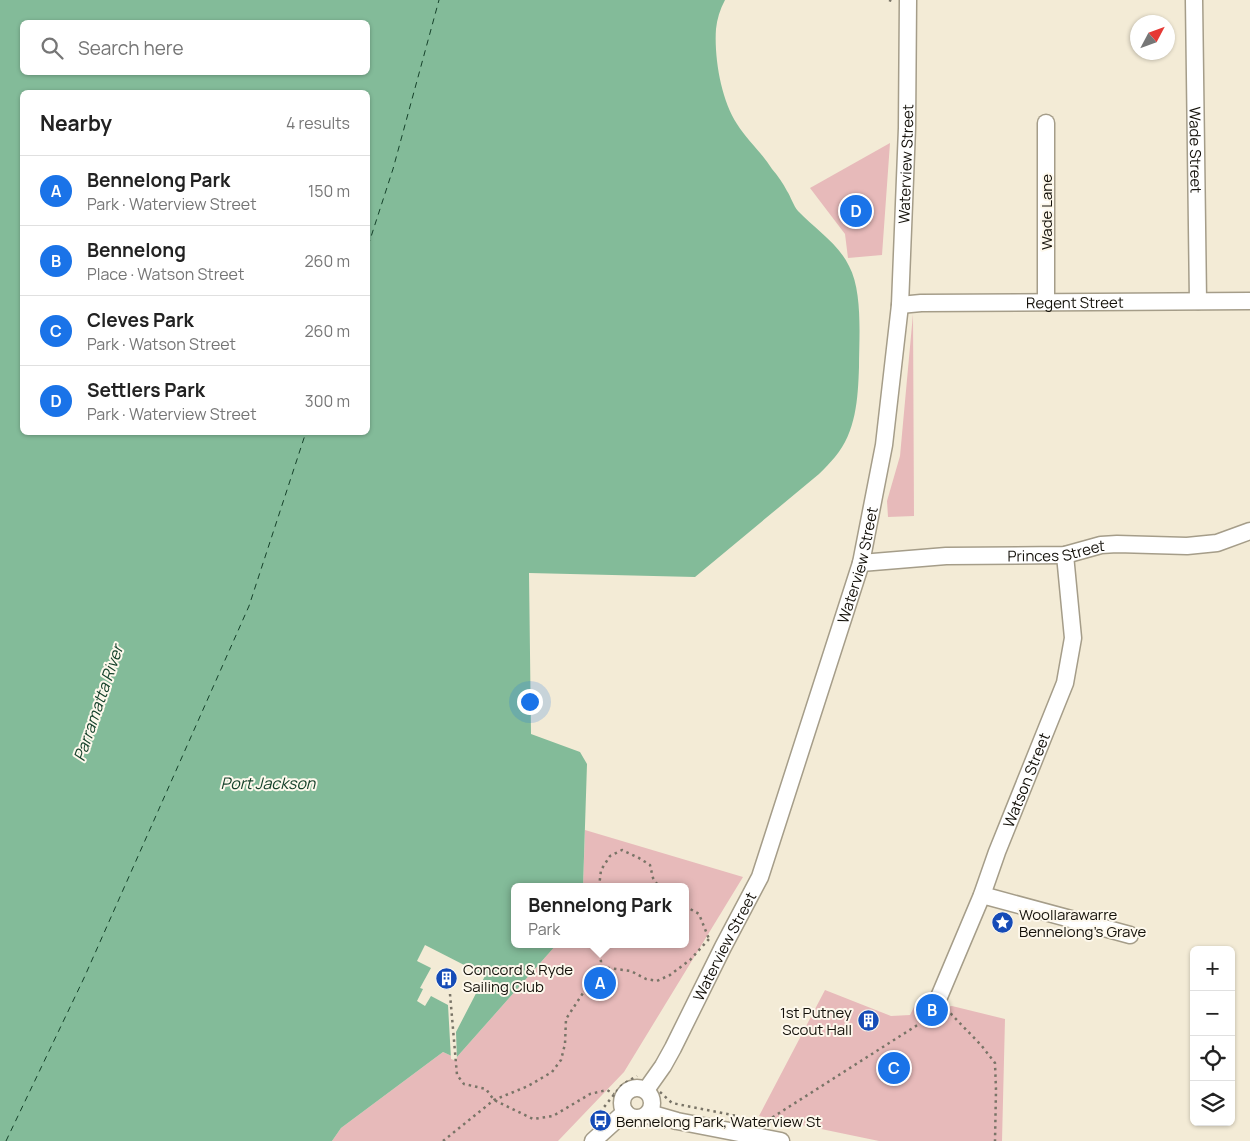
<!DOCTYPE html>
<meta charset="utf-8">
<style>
:root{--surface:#fff;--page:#f6f6f6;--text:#222;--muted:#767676;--line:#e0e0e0;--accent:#1a73e8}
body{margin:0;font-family:Manrope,sans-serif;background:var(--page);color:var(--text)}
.controls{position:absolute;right:15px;bottom:15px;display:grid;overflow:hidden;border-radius:8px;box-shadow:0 1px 4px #0004}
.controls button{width:45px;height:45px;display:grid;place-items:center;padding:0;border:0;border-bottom:1px solid var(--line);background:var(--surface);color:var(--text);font:25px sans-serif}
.compass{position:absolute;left:1130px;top:15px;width:45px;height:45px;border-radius:50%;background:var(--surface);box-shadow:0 1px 4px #0004;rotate:49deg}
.you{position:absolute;left:529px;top:701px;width:18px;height:18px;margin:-12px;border:4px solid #fff;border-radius:50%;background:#1a73e8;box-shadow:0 0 0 8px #1a73e833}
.badge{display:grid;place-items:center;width:32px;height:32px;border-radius:50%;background:var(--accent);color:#fff;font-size:16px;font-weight:700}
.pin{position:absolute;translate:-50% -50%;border:2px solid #fff;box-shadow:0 1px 5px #0006}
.popup{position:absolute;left:511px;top:883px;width:178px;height:65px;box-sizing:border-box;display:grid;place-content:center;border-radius:8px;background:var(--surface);filter:drop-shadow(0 1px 4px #0005);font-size:16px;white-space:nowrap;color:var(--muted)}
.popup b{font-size:19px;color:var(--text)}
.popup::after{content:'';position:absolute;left:50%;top:100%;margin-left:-10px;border:10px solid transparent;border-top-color:var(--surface)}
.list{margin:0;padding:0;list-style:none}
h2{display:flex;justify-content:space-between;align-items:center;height:65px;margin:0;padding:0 20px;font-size:21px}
h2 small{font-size:16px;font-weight:400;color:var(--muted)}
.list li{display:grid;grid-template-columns:32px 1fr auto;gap:15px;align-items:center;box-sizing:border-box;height:70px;padding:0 20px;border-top:1px solid var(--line)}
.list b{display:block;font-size:19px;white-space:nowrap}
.list p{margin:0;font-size:16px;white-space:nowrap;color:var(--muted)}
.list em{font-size:16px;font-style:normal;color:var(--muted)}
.icon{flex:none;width:28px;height:28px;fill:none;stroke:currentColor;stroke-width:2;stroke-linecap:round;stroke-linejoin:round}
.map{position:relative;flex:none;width:1250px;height:1141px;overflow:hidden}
.search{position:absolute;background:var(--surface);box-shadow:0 1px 4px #0004;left:20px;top:20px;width:350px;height:55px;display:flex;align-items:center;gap:12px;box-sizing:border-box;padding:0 18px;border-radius:8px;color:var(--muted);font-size:19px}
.panel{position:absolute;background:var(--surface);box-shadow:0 1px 4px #0004;left:20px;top:90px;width:350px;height:345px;border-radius:8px}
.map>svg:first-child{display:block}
.green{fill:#e7baba}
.water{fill:#83bb99;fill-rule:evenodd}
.pier{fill:#f3ebd6}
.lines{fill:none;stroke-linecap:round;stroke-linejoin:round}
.ferry{stroke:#15412a;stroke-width:1;stroke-dasharray:6 5;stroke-linecap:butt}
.street-casing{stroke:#a59d89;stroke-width:19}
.path{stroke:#797467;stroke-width:2.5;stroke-dasharray:2.5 4;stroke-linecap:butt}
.street{stroke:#fff;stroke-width:16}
.labels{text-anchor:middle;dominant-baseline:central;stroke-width:4;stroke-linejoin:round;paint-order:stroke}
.street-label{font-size:15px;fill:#14110a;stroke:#fdf8ec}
.poi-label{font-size:15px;fill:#14110a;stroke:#fdf8ec;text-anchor:start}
.water-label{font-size:16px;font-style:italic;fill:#15412a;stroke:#fdf8ec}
</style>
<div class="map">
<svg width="1250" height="1141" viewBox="0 0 1250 1141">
<rect width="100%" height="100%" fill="#f3ebd6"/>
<g class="green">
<polygon points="890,143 882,255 848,258 845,234 810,188"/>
<polygon points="913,314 914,516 888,517 887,501 900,456"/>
<polygon points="585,830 743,877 624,1072 558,1141 332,1141 341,1128 443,1052 456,1058 557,944 685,944 685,887 583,887"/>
<polygon points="825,990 891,1016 910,1015 915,1005 938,1008 952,1006 1005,1019 1002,1141 879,1141 759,1116"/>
</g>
<path class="water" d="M0 0H725C720 9 717 19 716 29 714 57 721 100 737 124 747 140 762 153 772 169 778 176 783 183 787 191 791 197 793 205 798 211 815 229 838 243 849 266 863 292 859 338 859 367 858 399 856 432 835 457 830 463 825 468 819 474L695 577 529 573 531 734 580 752 587 764 583 887H515V944H557L456 1058 443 1052 341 1128 332 1141H0ZM22 22H368V72H22ZM22 92H368V432H22Z"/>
<polygon class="pier" points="425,945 472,969 472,970 485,976 456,1032 457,1061 451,1059 448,1005 431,996 425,1006 417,1001 423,989 420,988 431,968 417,961"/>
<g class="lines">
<g class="ferry">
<polyline points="368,246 393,169 439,0"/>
<polyline points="6,1141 84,978 249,606 306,432"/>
</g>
<defs>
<g id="street">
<path id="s1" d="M1194 0 1198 301"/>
<polyline points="1046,123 1046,302"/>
<path id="s2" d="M900 305 921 303 1250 301"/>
<path id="s3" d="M861 563 946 556 1065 555 1101 545 1117 544 1187 546 1217 543 1250 531"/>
<polyline points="982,895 1130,935"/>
<path id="s4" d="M939 997 982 895 997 852 1065 683 1073 638 1065 555"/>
<circle cx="637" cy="1103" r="15"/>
<path id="s5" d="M646 1090 663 1066 673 1048 723 947 760 877 861 563 884 445 900 305 907 128 908 0"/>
<polyline points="649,1113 677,1121 781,1141"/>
<polyline points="593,1141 625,1112"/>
</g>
</defs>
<use href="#street" class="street-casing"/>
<g class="path">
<polyline points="889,0 895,2"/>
<polyline points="599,887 601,870 610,856 622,850 639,858 650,865 653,878 659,887"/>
<polyline points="685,906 699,914 709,939"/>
<polyline points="601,967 631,971 646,979 657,981 670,975 690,960 709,939"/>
<polyline points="450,994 457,1075 464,1084 486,1089 494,1100 533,1119 553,1116 590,1094 607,1090 614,1094"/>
<polyline points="947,1008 952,1015 981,1045 995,1063 996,1090 995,1141"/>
<polyline points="660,1092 672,1103 737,1116"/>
<polyline points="596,1117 621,1086 628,1081 637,1076"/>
<polyline points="769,1123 773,1117 930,1017 933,1010"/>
<polyline points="443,1141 494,1100 528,1086 552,1072 561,1060 565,1044 566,1019 600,967 601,962 599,944"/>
</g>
<use href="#street" class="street"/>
</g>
<defs>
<symbol id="sight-disc" viewBox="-11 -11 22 22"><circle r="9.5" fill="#154bb7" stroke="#fdf8ec"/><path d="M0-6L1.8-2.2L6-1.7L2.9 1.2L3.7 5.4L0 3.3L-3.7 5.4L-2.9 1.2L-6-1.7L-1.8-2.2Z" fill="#fff"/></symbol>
<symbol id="building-disc" viewBox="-11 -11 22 22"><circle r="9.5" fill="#154bb7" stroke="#fdf8ec"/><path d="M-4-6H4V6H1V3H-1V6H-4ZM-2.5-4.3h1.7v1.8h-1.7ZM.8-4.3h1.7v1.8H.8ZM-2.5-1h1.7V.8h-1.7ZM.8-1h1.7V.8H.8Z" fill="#fff"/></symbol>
<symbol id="bus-disc" viewBox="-11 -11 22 22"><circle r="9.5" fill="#154bb7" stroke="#fdf8ec"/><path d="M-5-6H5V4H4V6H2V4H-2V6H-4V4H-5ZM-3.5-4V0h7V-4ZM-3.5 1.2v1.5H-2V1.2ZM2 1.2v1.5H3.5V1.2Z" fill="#fff"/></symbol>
</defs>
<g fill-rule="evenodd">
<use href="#sight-disc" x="990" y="910" width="25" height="25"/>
<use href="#building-disc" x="434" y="966" width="25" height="25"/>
<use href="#building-disc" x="856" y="1008" width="25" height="25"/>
<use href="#bus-disc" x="588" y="1108" width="25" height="25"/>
</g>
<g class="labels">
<g class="street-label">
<text stroke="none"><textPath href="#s1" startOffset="150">Wade Street</textPath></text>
<text stroke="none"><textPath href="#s5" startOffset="974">Waterview Street</textPath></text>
<text transform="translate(1046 212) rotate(-90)">Wade Lane</text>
<text stroke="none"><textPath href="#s2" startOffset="175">Regent Street</textPath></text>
<text stroke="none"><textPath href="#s3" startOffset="196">Princes Street</textPath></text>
<text stroke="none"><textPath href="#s5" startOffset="569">Waterview Street</textPath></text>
<text stroke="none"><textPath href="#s4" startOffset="234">Watson Street</textPath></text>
<text stroke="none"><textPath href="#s5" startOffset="164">Waterview Street</textPath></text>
</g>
<g class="poi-label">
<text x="1019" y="914">Woollarawarre<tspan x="1019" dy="17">Bennelong's Grave</tspan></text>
<text x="463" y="969">Concord &amp; Ryde<tspan x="463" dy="17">Sailing Club</tspan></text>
<text x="852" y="1012" text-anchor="end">1st Putney<tspan x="852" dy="17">Scout Hall</tspan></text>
<text x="616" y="1121">Bennelong Park, Waterview St</text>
</g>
<g class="water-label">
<text transform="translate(98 703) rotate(-71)">Parramatta River</text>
<text x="268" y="783">Port Jackson</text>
</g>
</g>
</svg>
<div class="controls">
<button>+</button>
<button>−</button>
<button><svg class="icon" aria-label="locate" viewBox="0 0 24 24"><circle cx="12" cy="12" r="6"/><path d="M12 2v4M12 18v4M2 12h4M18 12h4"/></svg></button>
<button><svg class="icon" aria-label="layers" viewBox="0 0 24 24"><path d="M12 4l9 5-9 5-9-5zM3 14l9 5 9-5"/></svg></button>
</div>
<svg class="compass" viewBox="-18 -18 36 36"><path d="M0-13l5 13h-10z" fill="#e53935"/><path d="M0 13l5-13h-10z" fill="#767676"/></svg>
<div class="you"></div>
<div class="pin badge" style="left:600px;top:983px">A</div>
<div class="popup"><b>Bennelong Park</b>Park</div>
<div class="pin badge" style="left:932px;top:1010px">B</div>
<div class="pin badge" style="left:894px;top:1068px">C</div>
<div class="pin badge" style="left:856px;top:211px">D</div>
<div class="search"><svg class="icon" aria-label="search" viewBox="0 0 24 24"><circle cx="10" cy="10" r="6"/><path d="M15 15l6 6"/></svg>Search here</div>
<section class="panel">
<h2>Nearby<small>4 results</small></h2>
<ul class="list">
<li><span class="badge">A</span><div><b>Bennelong Park</b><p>Park · Waterview Street</p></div><em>150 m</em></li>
<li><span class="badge">B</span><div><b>Bennelong</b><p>Place · Watson Street</p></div><em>260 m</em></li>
<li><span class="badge">C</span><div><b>Cleves Park</b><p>Park · Watson Street</p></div><em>260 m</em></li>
<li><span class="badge">D</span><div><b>Settlers Park</b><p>Park · Waterview Street</p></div><em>300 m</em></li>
</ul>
</section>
</div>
